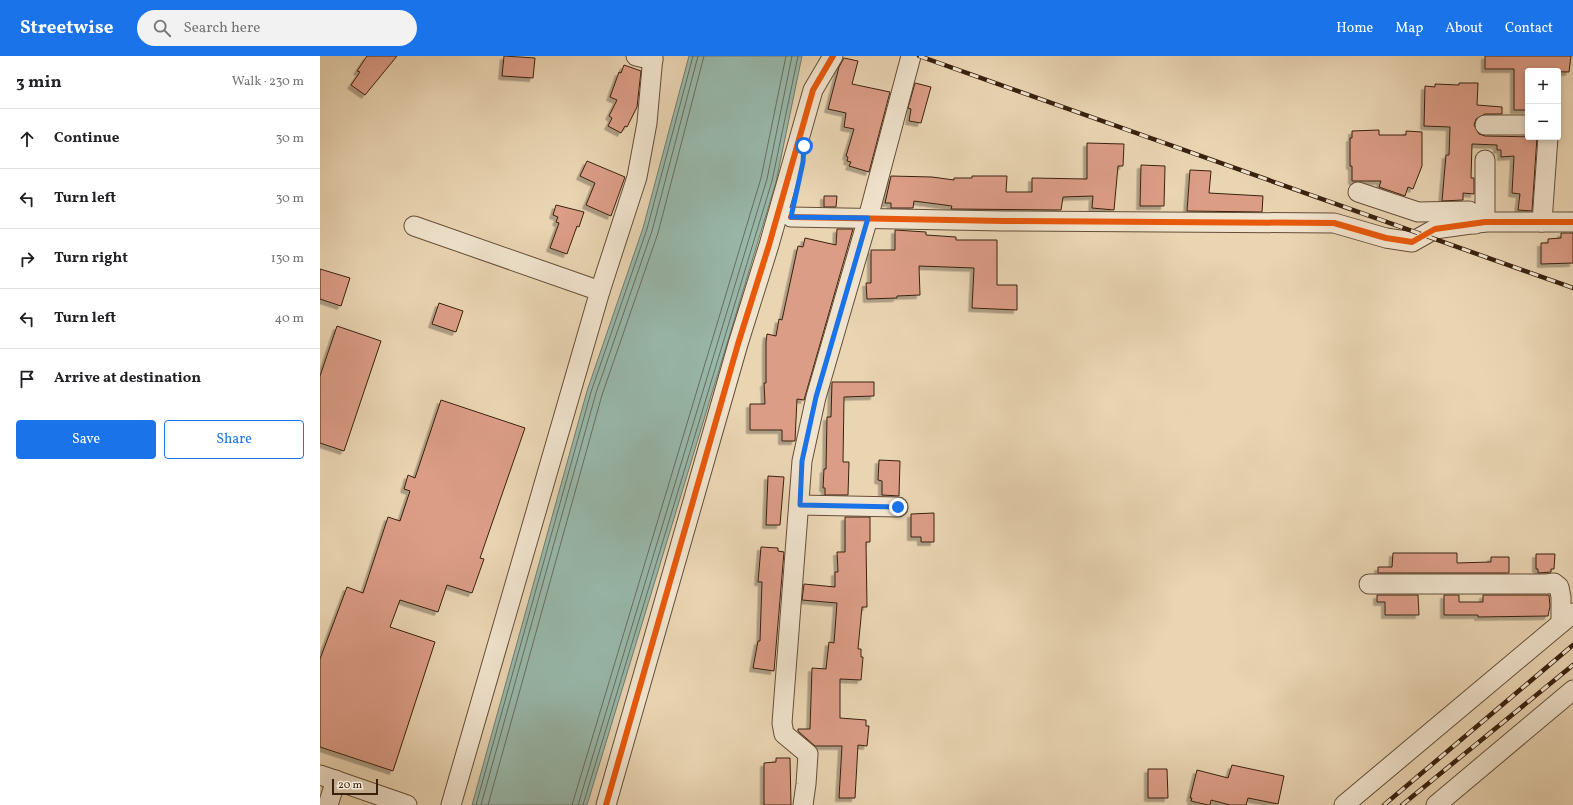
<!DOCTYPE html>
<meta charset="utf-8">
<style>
:root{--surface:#fff;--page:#f2f2f2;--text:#202124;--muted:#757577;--line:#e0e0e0;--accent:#1a73e8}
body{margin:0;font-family:Vollkorn,serif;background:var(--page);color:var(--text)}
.controls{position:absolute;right:12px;top:12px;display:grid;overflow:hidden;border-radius:4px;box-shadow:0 2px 6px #0003}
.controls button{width:36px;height:36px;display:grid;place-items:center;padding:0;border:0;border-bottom:1px solid var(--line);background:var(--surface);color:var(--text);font:20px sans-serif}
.scale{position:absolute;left:12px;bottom:10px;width:46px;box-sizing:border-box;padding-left:4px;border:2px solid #39210e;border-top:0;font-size:11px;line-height:14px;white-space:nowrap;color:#39210e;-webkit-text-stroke:3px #f1e4ce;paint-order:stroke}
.stop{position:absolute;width:12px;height:12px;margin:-9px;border:3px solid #1a73e8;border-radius:50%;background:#fff}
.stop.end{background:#1a73e8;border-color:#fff;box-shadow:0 1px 4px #0008}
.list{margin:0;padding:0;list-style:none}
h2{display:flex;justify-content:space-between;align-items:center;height:52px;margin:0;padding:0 16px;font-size:17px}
h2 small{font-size:13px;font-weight:400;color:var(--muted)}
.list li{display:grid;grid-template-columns:26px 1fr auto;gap:12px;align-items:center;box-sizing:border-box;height:60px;padding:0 16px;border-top:1px solid var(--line)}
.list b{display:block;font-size:15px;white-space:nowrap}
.list em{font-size:13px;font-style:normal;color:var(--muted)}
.actions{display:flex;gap:8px;padding:12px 16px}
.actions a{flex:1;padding:9px 0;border:1px solid var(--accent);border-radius:4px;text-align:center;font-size:14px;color:var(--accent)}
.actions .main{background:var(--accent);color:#fff}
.icon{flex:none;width:22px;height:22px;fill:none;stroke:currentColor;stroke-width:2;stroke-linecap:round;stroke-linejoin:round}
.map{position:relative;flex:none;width:1253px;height:749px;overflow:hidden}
header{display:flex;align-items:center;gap:24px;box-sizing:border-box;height:56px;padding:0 20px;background:var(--accent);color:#fff}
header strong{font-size:19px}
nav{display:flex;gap:22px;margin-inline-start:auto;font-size:14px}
.search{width:280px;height:36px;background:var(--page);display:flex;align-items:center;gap:10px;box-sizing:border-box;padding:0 14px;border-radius:22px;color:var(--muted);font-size:15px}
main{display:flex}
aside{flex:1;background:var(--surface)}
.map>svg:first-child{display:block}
.water{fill:#98b9ac;stroke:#727c6d}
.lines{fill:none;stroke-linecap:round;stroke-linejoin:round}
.shore{stroke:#686d5d;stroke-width:1}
.building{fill:#dc9d87;stroke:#39210e;filter:url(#shadow)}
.minor-casing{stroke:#654e37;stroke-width:21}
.minor{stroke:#f1e4ce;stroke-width:19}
.rail-casing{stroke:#39210e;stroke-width:4.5}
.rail{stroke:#f1e4ce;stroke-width:3;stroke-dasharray:9;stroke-linecap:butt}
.cycleway-casing{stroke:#f1e4ce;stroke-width:8}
.cycleway{stroke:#e8590c;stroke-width:6}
.route{stroke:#1a73e8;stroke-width:5}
</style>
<header>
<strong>Streetwise</strong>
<div class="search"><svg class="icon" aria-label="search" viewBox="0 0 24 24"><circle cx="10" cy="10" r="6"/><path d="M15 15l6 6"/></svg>Search here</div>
<nav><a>Home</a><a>Map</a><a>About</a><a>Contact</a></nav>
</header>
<main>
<aside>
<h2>3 min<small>Walk · 230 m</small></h2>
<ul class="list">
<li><svg class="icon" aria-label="ahead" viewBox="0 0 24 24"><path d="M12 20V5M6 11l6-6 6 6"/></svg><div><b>Continue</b></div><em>30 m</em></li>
<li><svg class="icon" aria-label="left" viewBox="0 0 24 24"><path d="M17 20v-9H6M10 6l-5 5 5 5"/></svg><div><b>Turn left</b></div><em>30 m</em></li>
<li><svg class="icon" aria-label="right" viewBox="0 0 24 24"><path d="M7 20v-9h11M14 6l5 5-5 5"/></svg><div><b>Turn right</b></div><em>130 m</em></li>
<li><svg class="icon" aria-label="left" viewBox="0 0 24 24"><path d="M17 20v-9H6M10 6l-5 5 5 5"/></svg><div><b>Turn left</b></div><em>40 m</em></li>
<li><svg class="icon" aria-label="arrive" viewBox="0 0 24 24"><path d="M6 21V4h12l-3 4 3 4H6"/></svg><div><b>Arrive at destination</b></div></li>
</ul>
<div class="actions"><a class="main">Save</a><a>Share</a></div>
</aside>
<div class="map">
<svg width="1253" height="749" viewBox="0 0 1253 749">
<defs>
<filter id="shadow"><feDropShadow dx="-3.5" dy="3.5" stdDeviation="0" flood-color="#0004"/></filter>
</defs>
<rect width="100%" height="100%" fill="#ead5b3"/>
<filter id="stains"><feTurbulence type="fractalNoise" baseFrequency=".005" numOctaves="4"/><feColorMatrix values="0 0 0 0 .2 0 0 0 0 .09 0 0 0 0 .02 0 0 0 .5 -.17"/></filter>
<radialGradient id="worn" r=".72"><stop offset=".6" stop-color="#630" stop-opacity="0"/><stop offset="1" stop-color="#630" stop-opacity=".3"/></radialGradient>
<polygon class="water" points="369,0 482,0 456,126 267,749 152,749 267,335 323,172"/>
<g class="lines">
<g class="shore">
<polyline points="156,749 271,336 327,173 373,0"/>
<polyline points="161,749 276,337 332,175 378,0"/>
<polyline points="168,749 282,339 338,177 384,0"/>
<polyline points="252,749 441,122 466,0"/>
<polyline points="258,749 447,123 472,0"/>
<polyline points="263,749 452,125 478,0"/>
</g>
</g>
<g class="building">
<polygon points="47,0 77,0 45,39 31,29 40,16 37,15"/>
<polygon points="184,0 215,2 213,22 182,20"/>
<polygon points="1165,0 1251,0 1249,16 1208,15 1208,54 1194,54 1194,13 1165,13"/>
<polygon points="524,2 538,5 532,28 570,36 549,116 529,110 531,106 527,105 528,101 526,100 534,73 524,71 526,57 508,53 519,11"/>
<polygon points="304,9 321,15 317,51 307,71 305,70 301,77 288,70 292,62 289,60 297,44 290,41 299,16 301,17"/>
<polygon points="595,27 611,31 601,67 589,65 591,53 588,52"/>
<polygon points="1139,27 1158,27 1157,49 1182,51 1182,58 1165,58 1156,63 1154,69 1159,78 1165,80 1217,81 1212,155 1198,154 1200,138 1192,137 1194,100 1181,101 1181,94 1177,94 1177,89 1152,88 1151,122 1154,122 1154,138 1143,137 1143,144 1122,145 1126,99 1129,99 1130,71 1104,70 1105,30 1115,31 1115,28 1139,29"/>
<polygon points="1059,74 1059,79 1086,79 1086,75 1102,76 1102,110 1093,133 1088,131 1085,140 1059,131 1061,125 1032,125 1032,110 1030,110 1030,82 1032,82 1032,75"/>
<polygon points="767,87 804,88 803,110 798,110 794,154 772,152 773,140 743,141 741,154 631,153 632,150 594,145 593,152 571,152 571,147 565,147 571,120 612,121 634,124 634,122 652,122 652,120 687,120 686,136 712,136 712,122 767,123"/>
<polygon points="267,105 305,121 291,160 266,149 275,127 260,120"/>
<polygon points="821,109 845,110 844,150 820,150"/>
<polygon points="870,114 891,115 889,137 943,140 942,156 867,155"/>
<polygon points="504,140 517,140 516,151 504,151"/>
<polygon points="236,149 264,156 259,171 257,170 247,198 230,192 239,167 236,166 238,161 233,159"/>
<polygon points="517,173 533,173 484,344 477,343 475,385 462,385 462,374 430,374 430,348 445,348 444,327 446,327 446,286 447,278 456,280 459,263 462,264 478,190 483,191 485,182 516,189"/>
<polygon points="575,174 606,176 606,179 636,181 636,184 677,184 677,229 697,229 697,254 652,252 654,212 599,210 600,239 577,240 577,242 547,243 546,227 551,227 551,194 575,194"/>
<polygon points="1241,177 1253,177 1253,207 1221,208 1221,187 1228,187 1228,183 1241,182"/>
<polygon points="0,213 30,222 21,250 0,243"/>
<polygon points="119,247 143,255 136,276 112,268"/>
<polygon points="17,270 61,285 24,395 0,387 0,320"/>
<polygon points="512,326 554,326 554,340 524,341 523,406 529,406 528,439 505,439 505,432 503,432 504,413 506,413 507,361 511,361"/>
<polygon points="121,344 205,372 160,502 164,503 152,537 127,529 118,556 80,544 70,571 115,586 73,715 0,691 0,603 27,531 43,537 68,461 80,465 90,435 84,433 88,419 95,422"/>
<polygon points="559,404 580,405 579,440 562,439 562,425 558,424"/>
<polygon points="448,420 464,421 460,469 446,469"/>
<polygon points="614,457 614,486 601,486 601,481 591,481 591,458"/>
<polygon points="525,461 550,461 550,486 546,486 547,551 542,551 538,593 541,593 541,601 543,601 541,624 520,623 520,662 546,664 546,670 549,670 547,690 538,689 535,742 519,742 522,690 495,690 478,675 478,673 490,673 492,612 506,613 509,586 514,587 517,547 482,544 484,528 515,531 515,516 518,516 517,496 525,496"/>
<polygon points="441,491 458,492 458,495 464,496 454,615 433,612 438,585 440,585 442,526 438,526"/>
<polygon points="1073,497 1137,497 1137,507 1171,506 1171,501 1189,501 1189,517 1058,517 1058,511 1072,511"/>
<polygon points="1216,498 1235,498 1234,513 1231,513 1231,516 1218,517 1218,513 1216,513"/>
<polygon points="1057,539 1098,539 1099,559 1065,559 1065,546 1057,546"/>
<polygon points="1124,539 1139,539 1139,546 1163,546 1163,539 1229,539 1230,550 1228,560 1158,561 1158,559 1124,559"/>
<polygon points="456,702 470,702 471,749 444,749 444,707 456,706"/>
<polygon points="912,709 964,720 958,748 928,742 926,749 910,749 891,744 890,749 888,749 871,745 872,742 870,742 877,714 908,722"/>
<polygon points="828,713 847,713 848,742 828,742"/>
</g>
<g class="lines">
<defs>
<g id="minor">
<polyline points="316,0 333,4"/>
<polyline points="1165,69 1208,69"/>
<polyline points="1038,136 1098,156 1149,155 1155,168"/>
<polyline points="471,161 683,165 1014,167 1066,182 1092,186 1115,173 1165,166 1253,166"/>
<polyline points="1165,166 1165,104"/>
<polyline points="1222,166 1228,81"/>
<polyline points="94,170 280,235"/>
<polyline points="480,449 578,451"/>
<polyline points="1049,528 1226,528 1234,527 1239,531 1241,541 1241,567"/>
<polyline points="0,719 87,749"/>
<polyline points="8,749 16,724"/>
<polyline points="131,749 280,235 317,121 327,67 333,0"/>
<polyline points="286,749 418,288 449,189 493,34 513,0"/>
<polyline points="483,749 486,728 488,698 464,678 462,667 482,405 496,341 548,162 591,0"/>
<polyline points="1024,749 1253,557"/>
<polyline points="1116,749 1253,634"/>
</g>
</defs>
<use href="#minor" class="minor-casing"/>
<use href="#minor" class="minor"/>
<defs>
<g id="rail">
<polyline points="599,0 1253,232"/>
<polyline points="1064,749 1253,589"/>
<polyline points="1082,749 1253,609"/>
</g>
</defs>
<use href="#rail" class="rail-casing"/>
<use href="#rail" class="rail"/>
<defs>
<g id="cycleway">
<polyline points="471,161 683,165 1014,167 1066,182 1092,186 1115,173 1165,166 1253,166"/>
<polyline points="286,749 418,288 449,189 493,34 513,0"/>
</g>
</defs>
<use href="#cycleway" class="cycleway-casing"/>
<use href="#cycleway" class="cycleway"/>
</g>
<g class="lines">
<polyline class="route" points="484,90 483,106 471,161 548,162 496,341 482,405 480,449 578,451"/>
</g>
<rect width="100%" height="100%" filter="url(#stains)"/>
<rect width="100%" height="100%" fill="url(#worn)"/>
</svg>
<div class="controls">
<button>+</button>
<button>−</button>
</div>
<div class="scale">20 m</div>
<div class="stop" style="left:484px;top:90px"></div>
<div class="stop end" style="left:578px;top:451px"></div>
</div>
</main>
